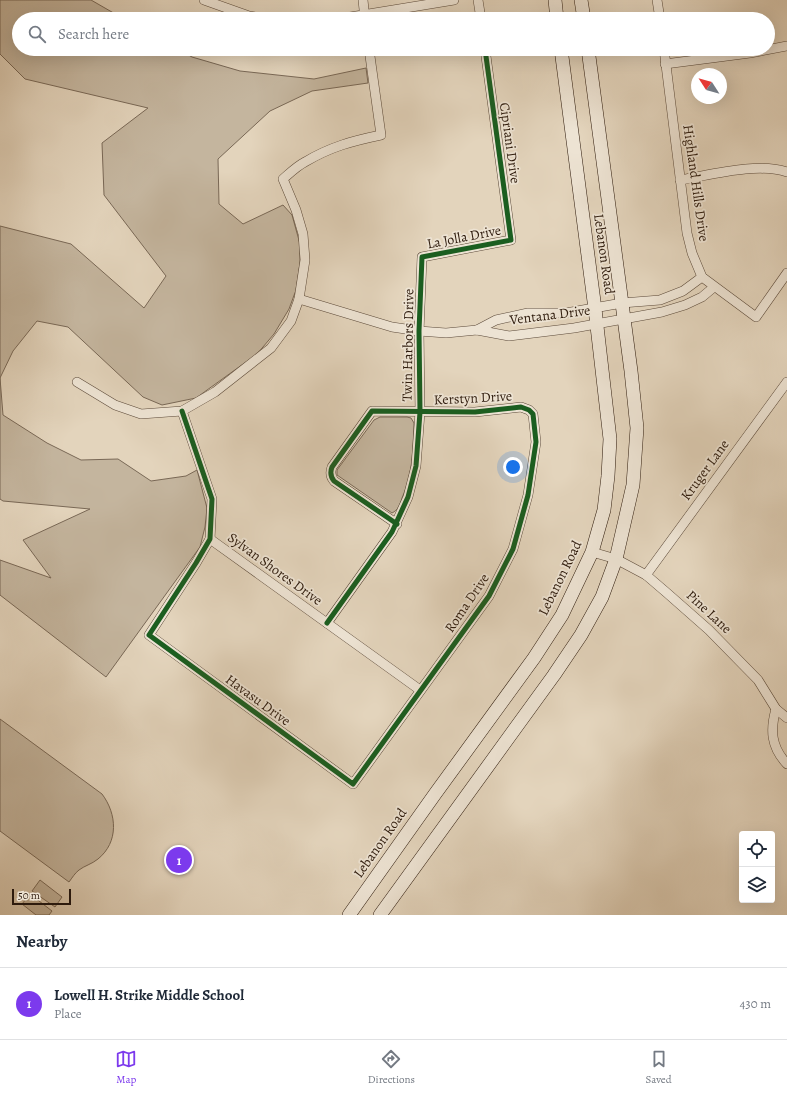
<!DOCTYPE html>
<style>
:root{--surface:#fff;--page:#f2f2f3;--text:#1f2937;--muted:#747a83;--line:#e0e1e3;--accent:#7c3aed}
body{margin:0;font-family:Alegreya,serif;background:var(--page);color:var(--text)}
.controls{position:absolute;right:12px;bottom:12px;display:grid;overflow:hidden;border-radius:4px;box-shadow:0 4px 16px #0002}
.controls button{width:36px;height:36px;display:grid;place-items:center;padding:0;border:0;border-bottom:1px solid var(--line);background:var(--surface);color:var(--text);font:20px sans-serif}
.compass{position:absolute;left:691px;top:68px;width:36px;height:36px;border-radius:50%;background:var(--surface);box-shadow:0 4px 16px #0002;rotate:306deg}
.scale{position:absolute;left:12px;bottom:10px;width:59px;box-sizing:border-box;padding-left:4px;border:2px solid #2e1b0d;border-top:0;font-size:11px;line-height:14px;white-space:nowrap;color:#2e1b0d;-webkit-text-stroke:3px #ede3d3;paint-order:stroke}
.you{position:absolute;left:513px;top:467px;width:14px;height:14px;margin:-10px;border:3px solid #fff;border-radius:50%;background:#1a73e8;box-shadow:0 0 0 6px #1a73e833}
.badge{display:grid;place-items:center;width:26px;height:26px;border-radius:50%;background:var(--accent);color:#fff;font-size:13px;font-weight:700}
.pin{position:absolute;translate:-50% -50%;border:2px solid #fff;box-shadow:0 1px 4px #0006}
.list{margin:0;padding:0;list-style:none}
h2{display:flex;justify-content:space-between;align-items:center;height:52px;margin:0;padding:0 16px;font-size:17px}
h2 small{font-size:13px;font-weight:400;color:var(--muted)}
.list li{display:grid;grid-template-columns:26px 1fr auto;gap:12px;align-items:center;box-sizing:border-box;height:72px;padding:0 16px;border-top:1px solid var(--line)}
.list b{display:block;font-size:15px;white-space:nowrap}
.list p{margin:0;font-size:13px;white-space:nowrap;color:var(--muted)}
.list em{font-size:13px;font-style:normal;color:var(--muted)}
.icon{flex:none;width:22px;height:22px;fill:none;stroke:currentColor;stroke-width:2;stroke-linecap:round;stroke-linejoin:round}
.map{position:relative;flex:none;width:787px;height:915px;overflow:hidden}
.search{position:absolute;background:var(--surface);box-shadow:0 4px 16px #0002;left:12px;right:12px;top:12px;height:44px;display:flex;align-items:center;gap:10px;box-sizing:border-box;padding:0 14px;border-radius:22px;color:var(--muted);font-size:15px}
.sheet{height:124px;background:var(--surface)}
nav{display:flex;justify-content:space-around;align-items:center;box-sizing:border-box;height:56px;border-top:1px solid var(--line);background:var(--surface);font-size:11px;color:var(--muted)}
nav a{display:grid;justify-items:center;gap:2px}
nav .on{color:var(--accent)}
.map>svg:first-child{display:block}
.green{fill:#c4b59e;stroke:#796856}
.lines{fill:none;stroke-linecap:round;stroke-linejoin:round}
.street-casing{stroke:#5b4939;stroke-width:10}
.secondary-casing{stroke:#2e1b0d;stroke-width:14}
.street{stroke:#ede3d3;stroke-width:9}
.secondary{stroke:#ede3d3;stroke-width:13}
.cycleway-casing{stroke:#ede3d3;stroke-width:8}
.cycleway{stroke:#1b5e20;stroke-width:5}
.labels{text-anchor:middle;dominant-baseline:central;stroke-width:3.5;stroke-linejoin:round;paint-order:stroke}
.street-label{font-size:14px;fill:#2e1b0d;stroke:#ede3d3}
</style>
<div class="map">
<svg width="787" height="915" viewBox="0 0 787 915">
<rect width="100%" height="100%" fill="#e3d4bc"/>
<filter id="stains"><feTurbulence type="fractalNoise" baseFrequency=".005" numOctaves="4"/><feColorMatrix values="0 0 0 0 .2 0 0 0 0 .09 0 0 0 0 .02 0 0 0 .5 -.17"/></filter>
<radialGradient id="worn" r=".72"><stop offset=".6" stop-color="#630" stop-opacity="0"/><stop offset="1" stop-color="#630" stop-opacity=".3"/></radialGradient>
<g class="green">
<polygon points="0,0 91,0 124,19 19,19 19,49 178,49 192,57 240,71 314,79 366,68 368,83 312,91 270,111 218,159 219,204 243,224 283,205 292,215 300,244 300,263 296,290 289,309 274,334 257,354 196,398 162,405 143,397 68,327 37,321 13,351 0,378 3,415 47,443 81,460 118,459 151,481 186,476 197,470 207,508 205,527 200,547 106,677 0,595 0,560 51,578 23,540 90,509 3,501 0,499 0,226 71,244 144,308 166,276 104,195 102,143 148,108 25,79 0,54"/>
<path d="M380 417H407L411 418 414 423C413 449 413 474 402 498 400 505 398 510 392 513L337 475V470L374 420Z"/>
<path d="M0 719 102 794C117 814 119 842 98 859 92 864 84 866 79 870 75 873 72 878 69 882L0 831Z"/>
<polygon points="40,880 62,897 55,907 32,891"/>
<polygon points="30,894 52,911 49,915 36,915 22,904"/>
</g>
<g class="lines">
<defs>
<g id="street">
<polyline points="204,0 249,16 269,19"/>
<polyline points="363,0 365,19"/>
<polyline points="478,0 481,19"/>
<polyline points="657,0 660,19"/>
<polyline points="338,19 454,0"/>
<polyline points="664,49 687,233 692,253 702,277 756,317 787,273"/>
<polyline points="665,64 750,53 787,46"/>
<path d="M680 180C711 175 757 162 787 172"/>
<polyline points="299,299 392,327 419,331 446,333 477,330 509,336 574,328 662,312 685,305 702,297 714,287"/>
<polyline points="477,330 496,320 528,313 566,313 622,303 660,300 683,291 702,277"/>
<path d="M77 382 115 405 141 414 182 411 215 392 271 348 291 321 299 299 305 260 303 234 296 210 283 179C290 173 297 166 305 162 330 147 352 141 381 135L369 49"/>
<path d="M182 411 212 499 210 539 196 563 149 635 353 784 489 596 513 549 528 495 536 442 533 414 529 410 521 407 475 412 372 411 332 467C330 472 330 476 334 481L397 524"/>
<polyline points="210,539 420,690"/>
<polyline points="592,552 616,559 646,575 667,593 709,630 758,680 776,709 787,718"/>
<polyline points="646,575 787,382"/>
<polyline points="327,623 392,532 408,497 416,466 420,412 419,331 422,257 511,240 485,49"/>
<path d="M776 709C770 730 771 747 787 764"/>
</g>
<g id="secondary">
<polyline points="555,0 557,19"/>
<polyline points="581,0 584,19"/>
<polyline points="349,915 435,794 534,658 562,615 592,552 604,510 608,476 610,439 595,309 561,49"/>
<polyline points="380,915 554,675 581,635 602,597 616,559 633,485 637,428 631,371 588,49"/>
</g>
</defs>
<use href="#street" class="street-casing"/>
<use href="#secondary" class="secondary-casing"/>
<use href="#street" class="street"/>
<use href="#secondary" class="secondary"/>
<defs>
<g id="cycleway">
<path d="M182 411 212 499 210 539 196 563 149 635 353 784 489 596 513 549 528 495 536 442 533 414 529 410 521 407 475 412 372 411 332 467C330 472 330 476 334 481L397 524"/>
<polyline points="327,623 392,532 408,497 416,466 420,412 419,331 422,257 511,240 485,49"/>
</g>
</defs>
<use href="#cycleway" class="cycleway-casing"/>
<use href="#cycleway" class="cycleway"/>
</g>
<g class="labels">
<g class="street-label">
<text transform="translate(510 143) rotate(82)">Cipriani Drive</text>
<text transform="translate(696 183) rotate(82)">Highland Hills Drive</text>
<text transform="translate(464 237) rotate(-11)">La Jolla Drive</text>
<text transform="translate(604 254) rotate(82)">Lebanon Road</text>
<text transform="translate(550 315) rotate(-7)">Ventana Drive</text>
<text transform="translate(408 345) rotate(-89)">Twin Harbors Drive</text>
<text transform="translate(473 398) rotate(-3)">Kerstyn Drive</text>
<text transform="translate(705 470) rotate(-54)">Kruger Lane</text>
<text transform="translate(275 569) rotate(36)">Sylvan Shores Drive</text>
<text transform="translate(560 578) rotate(-64)">Lebanon Road</text>
<text transform="translate(467 603) rotate(-56)">Roma Drive</text>
<text transform="translate(709 612) rotate(43)">Pine Lane</text>
<text transform="translate(258 700) rotate(36)">Havasu Drive</text>
<text transform="translate(380 843) rotate(-55)">Lebanon Road</text>
</g>
</g>
<rect width="100%" height="100%" filter="url(#stains)"/>
<rect width="100%" height="100%" fill="url(#worn)"/>
</svg>
<div class="controls">
<button><svg class="icon" aria-label="locate" viewBox="0 0 24 24"><circle cx="12" cy="12" r="6"/><path d="M12 2v4M12 18v4M2 12h4M18 12h4"/></svg></button>
<button><svg class="icon" aria-label="layers" viewBox="0 0 24 24"><path d="M12 4l9 5-9 5-9-5zM3 14l9 5 9-5"/></svg></button>
</div>
<svg class="compass" viewBox="-18 -18 36 36"><path d="M0-13l5 13h-10z" fill="#e53935"/><path d="M0 13l5-13h-10z" fill="#747a83"/></svg>
<div class="scale">50 m</div>
<div class="you"></div>
<div class="pin badge" style="left:179px;top:860px">1</div>
<div class="search"><svg class="icon" aria-label="search" viewBox="0 0 24 24"><circle cx="10" cy="10" r="6"/><path d="M15 15l6 6"/></svg>Search here</div>
</div>
<section class="sheet">
<h2>Nearby<small></small></h2>
<ul class="list">
<li><span class="badge">1</span><div><b>Lowell H. Strike Middle School</b><p>Place</p></div><em>430 m</em></li>
</ul>
</section>
<nav>
<a class="on"><svg class="icon" aria-label="map" viewBox="0 0 24 24"><path d="M3 6l6-2 6 2 6-2v14l-6 2-6-2-6 2zM9 4v14M15 6v14"/></svg>Map</a>
<a><svg class="icon" aria-label="directions" viewBox="0 0 24 24"><path d="M12 3l9 9-9 9-9-9zM9 14v-3h6M13 9l2 2-2 2"/></svg>Directions</a>
<a><svg class="icon" aria-label="saved" viewBox="0 0 24 24"><path d="M7 4h10v16l-5-4-5 4z"/></svg>Saved</a>
</nav>
